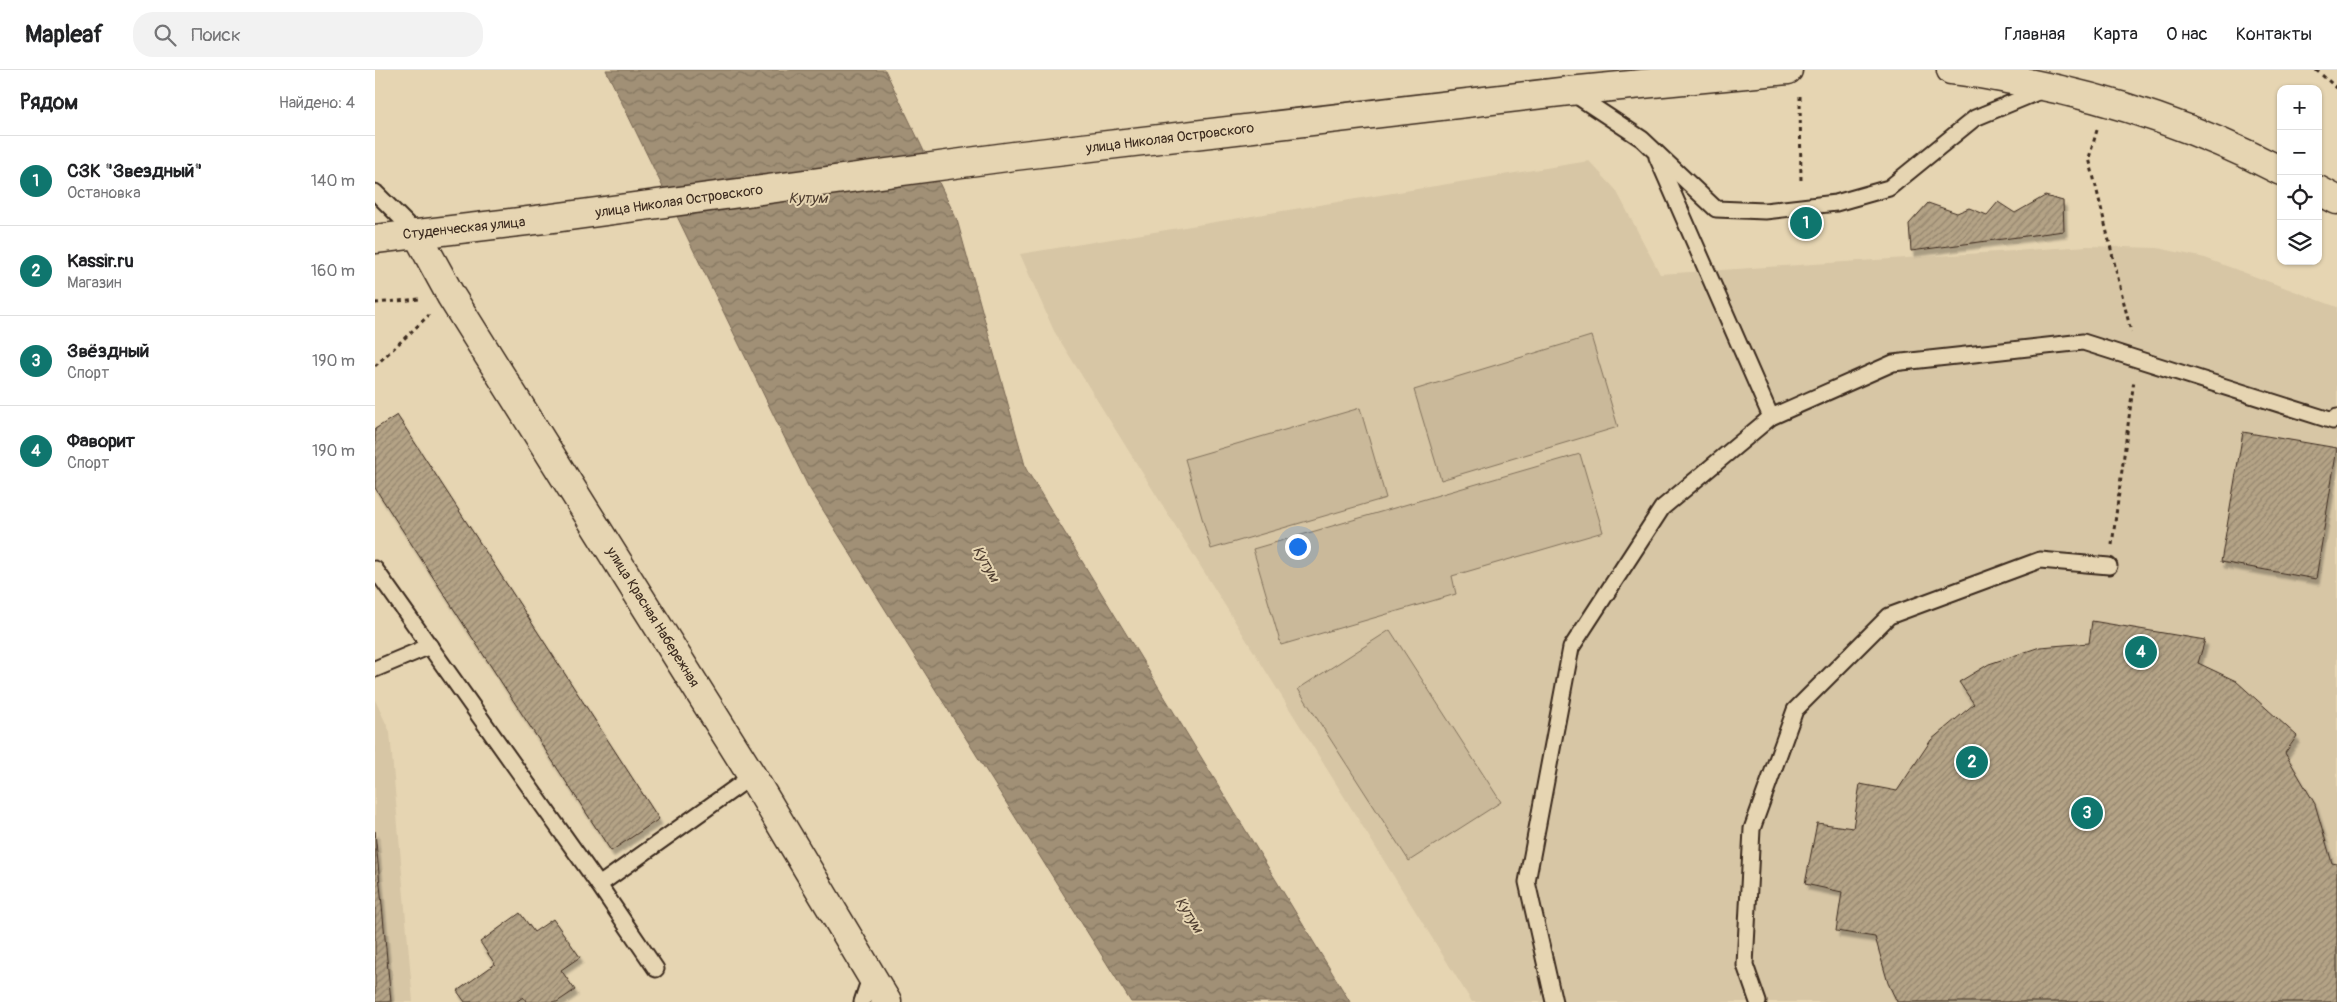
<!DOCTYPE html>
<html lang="ru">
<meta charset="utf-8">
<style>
:root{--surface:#fff;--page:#f2f2f2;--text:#202124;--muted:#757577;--line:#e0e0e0;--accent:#0f766e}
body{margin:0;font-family:Pangolin,sans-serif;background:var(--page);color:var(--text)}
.controls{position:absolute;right:15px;top:15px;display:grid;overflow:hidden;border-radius:10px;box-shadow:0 1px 4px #0004}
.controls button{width:45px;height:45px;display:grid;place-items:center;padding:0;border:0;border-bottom:1px solid var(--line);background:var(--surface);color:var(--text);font:25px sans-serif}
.you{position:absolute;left:922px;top:476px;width:18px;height:18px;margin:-12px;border:4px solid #fff;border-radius:50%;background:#1a73e8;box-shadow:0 0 0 8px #1a73e833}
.badge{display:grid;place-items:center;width:32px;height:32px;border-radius:50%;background:var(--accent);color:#fff;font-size:16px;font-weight:700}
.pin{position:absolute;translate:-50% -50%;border:2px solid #fff;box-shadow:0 1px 5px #0006}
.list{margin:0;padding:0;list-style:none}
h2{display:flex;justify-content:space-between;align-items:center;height:65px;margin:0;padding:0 20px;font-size:21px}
h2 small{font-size:16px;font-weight:400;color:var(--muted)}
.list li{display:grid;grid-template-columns:32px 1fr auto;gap:15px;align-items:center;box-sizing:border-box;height:90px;padding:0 20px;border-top:1px solid var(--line)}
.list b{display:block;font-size:19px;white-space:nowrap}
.list p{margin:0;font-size:16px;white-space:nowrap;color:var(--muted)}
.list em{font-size:16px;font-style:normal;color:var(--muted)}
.icon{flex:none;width:28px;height:28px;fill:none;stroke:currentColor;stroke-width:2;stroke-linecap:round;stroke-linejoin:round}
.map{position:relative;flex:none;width:1962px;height:932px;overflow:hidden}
header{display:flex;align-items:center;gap:30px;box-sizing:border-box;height:70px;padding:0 25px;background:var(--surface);border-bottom:1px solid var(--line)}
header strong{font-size:24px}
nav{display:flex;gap:28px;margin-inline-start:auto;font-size:18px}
.search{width:350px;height:45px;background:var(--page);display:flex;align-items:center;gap:12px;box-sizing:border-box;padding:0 18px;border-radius:20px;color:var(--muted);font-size:19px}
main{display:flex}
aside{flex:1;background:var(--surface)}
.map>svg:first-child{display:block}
.built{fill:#d7c6a5}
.park{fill:#cab99a;stroke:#82725c}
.water{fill:url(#water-waves);stroke:#786753}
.building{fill:url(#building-hatch);stroke:#3b2a1e;filter:url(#shadow)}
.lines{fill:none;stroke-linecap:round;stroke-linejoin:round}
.lane-casing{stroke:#3b2a1e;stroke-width:19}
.street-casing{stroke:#3b2a1e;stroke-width:31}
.primary-casing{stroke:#3b2a1e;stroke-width:31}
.path{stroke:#3b2a1e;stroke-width:3;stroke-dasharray:4 4;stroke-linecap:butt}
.lane{stroke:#e6d5b2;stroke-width:15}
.street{stroke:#e6d5b2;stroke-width:28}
.primary{stroke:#e6d5b2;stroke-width:28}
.labels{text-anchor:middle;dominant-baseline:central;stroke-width:4;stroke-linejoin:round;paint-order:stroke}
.street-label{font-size:14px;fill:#3b2a1e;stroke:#e6d5b2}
.water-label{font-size:15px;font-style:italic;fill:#4f3e30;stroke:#e6d5b2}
</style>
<header>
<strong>Mapleaf</strong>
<div class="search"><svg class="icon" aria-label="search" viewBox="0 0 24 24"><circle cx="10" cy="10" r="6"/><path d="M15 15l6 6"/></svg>Поиск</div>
<nav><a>Главная</a><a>Карта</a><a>О нас</a><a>Контакты</a></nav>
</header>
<main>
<aside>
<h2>Рядом<small>Найдено: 4</small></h2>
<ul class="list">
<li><span class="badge">1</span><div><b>СЗК &quot;Звездный&quot;</b><p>Остановка</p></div><em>140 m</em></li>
<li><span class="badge">2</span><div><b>Kassir.ru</b><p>Магазин</p></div><em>160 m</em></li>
<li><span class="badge">3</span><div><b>Звёздный</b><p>Спорт</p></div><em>190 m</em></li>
<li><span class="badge">4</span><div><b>Фаворит</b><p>Спорт</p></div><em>190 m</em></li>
</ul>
</aside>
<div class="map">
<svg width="1962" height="932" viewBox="0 0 1962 932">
<defs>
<pattern id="water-waves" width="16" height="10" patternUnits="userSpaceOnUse" patternTransform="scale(1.25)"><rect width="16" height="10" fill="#a19076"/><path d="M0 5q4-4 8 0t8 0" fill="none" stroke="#847660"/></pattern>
<pattern id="building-hatch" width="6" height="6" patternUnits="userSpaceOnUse" patternTransform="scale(1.25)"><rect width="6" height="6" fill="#b4a386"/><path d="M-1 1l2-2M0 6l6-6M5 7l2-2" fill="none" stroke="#94856d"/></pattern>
<filter id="shadow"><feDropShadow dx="3" dy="5.5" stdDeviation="1" flood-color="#0004"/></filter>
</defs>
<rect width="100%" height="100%" fill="#e6d5b2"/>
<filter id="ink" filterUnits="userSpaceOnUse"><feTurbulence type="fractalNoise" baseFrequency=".02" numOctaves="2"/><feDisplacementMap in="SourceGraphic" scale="10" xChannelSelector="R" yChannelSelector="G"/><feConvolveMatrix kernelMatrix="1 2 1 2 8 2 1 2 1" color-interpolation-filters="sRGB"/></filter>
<g filter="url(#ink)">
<g class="built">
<polygon points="1214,91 1241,120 1285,204 1713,176 1783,178 1830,188 1962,237 1962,932 1097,932 679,261 645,184"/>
<polygon points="0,630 15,662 38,932 0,932"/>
</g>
<g class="park">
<polygon points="1216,266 1243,357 1066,410 1039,320"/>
<polygon points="985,338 1011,428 836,479 810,389"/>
<polygon points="1205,384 1228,462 1077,506 1081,524 906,575 878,479"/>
<polygon points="1015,560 1126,732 1034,791 923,619"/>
</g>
<polygon class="water" points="231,0 510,0 582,150 651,399 975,932 756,932 433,416"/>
<g class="building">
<polygon points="1670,126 1688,131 1689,161 1536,181 1534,154 1553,133 1582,143 1594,138 1612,145 1623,132 1640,143"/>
<polygon points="22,345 284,749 236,781 0,418 0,359"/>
<polygon points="1868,362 1962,378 1941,509 1846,492"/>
<polygon points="1717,551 1830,570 1823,593 1861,611 1922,666 1910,683 1940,734 1957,793 1962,794 1962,932 1522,932 1513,913 1500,867 1461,861 1467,822 1430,814 1442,753 1478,758 1485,714 1522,721 1556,670 1599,634 1584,612 1614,594 1665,577 1714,573"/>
<polygon points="0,761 16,932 0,932"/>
<polygon points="145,843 159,862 178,849 205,887 186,900 200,920 182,932 152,932 148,927 141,932 90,932 82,921 120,894 105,872"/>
</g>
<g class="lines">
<defs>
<g id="lane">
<polyline points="1196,22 1267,69 1341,139 1390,141 1461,133 1514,118 1600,48 1670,19"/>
<polyline points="1282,87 1396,347"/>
<polyline points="0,122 42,164"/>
<polyline points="0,499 224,815 281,899"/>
<polyline points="0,599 55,576"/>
<polyline points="224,815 377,706"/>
<polyline points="487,932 496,905"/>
<polyline points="1179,932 1152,812 1196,578 1287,438 1396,347 1518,293 1708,272 1958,351 1962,347"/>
<polyline points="1383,932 1370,895 1377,759 1420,640 1514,546 1665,490 1734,496"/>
</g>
<polyline id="street" points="42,164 76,226 377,706 512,932"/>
<g id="primary">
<path d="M1576 0C1598 2 1621 7 1643 11 1734 28 1823 58 1906 101"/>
<polyline points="1943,120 1962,130"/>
<polyline points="0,169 178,148 639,86 1194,21 1413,0"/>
</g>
</defs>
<use href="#lane" class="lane-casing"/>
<use href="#street" class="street-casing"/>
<use href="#primary" class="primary-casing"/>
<g class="path">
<polyline points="1941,0 1962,18"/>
<polyline points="1425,26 1426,114"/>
<polyline points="1722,60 1714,88 1756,262"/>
<polyline points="0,233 45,229"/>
<polyline points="0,296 54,245"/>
<polyline points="1737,475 1759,310"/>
</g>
<use href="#lane" class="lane"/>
<use href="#street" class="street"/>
<use href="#primary" class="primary"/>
</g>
</g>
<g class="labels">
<g class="street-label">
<text transform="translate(795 68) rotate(-7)">улица Николая Островского</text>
<text transform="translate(304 131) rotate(-8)">улица Николая Островского</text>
<text transform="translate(89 158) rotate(-6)">Студенческая улица</text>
<text transform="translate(278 547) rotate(58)">улица Красная Набережная</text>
</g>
<g class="water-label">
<text x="433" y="128">Кутум</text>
<text transform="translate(611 494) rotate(60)">Кутум</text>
<text transform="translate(814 845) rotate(58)">Кутум</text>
</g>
</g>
</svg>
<div class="controls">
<button>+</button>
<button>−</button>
<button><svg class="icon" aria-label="locate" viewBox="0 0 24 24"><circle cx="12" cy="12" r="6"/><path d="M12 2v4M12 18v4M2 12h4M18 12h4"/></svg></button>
<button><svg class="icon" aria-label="layers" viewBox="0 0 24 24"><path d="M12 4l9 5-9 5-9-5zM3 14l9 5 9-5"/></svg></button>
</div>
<div class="you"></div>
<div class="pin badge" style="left:1431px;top:153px">1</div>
<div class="pin badge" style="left:1597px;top:692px">2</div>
<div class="pin badge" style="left:1712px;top:743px">3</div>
<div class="pin badge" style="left:1766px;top:582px">4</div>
</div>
</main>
